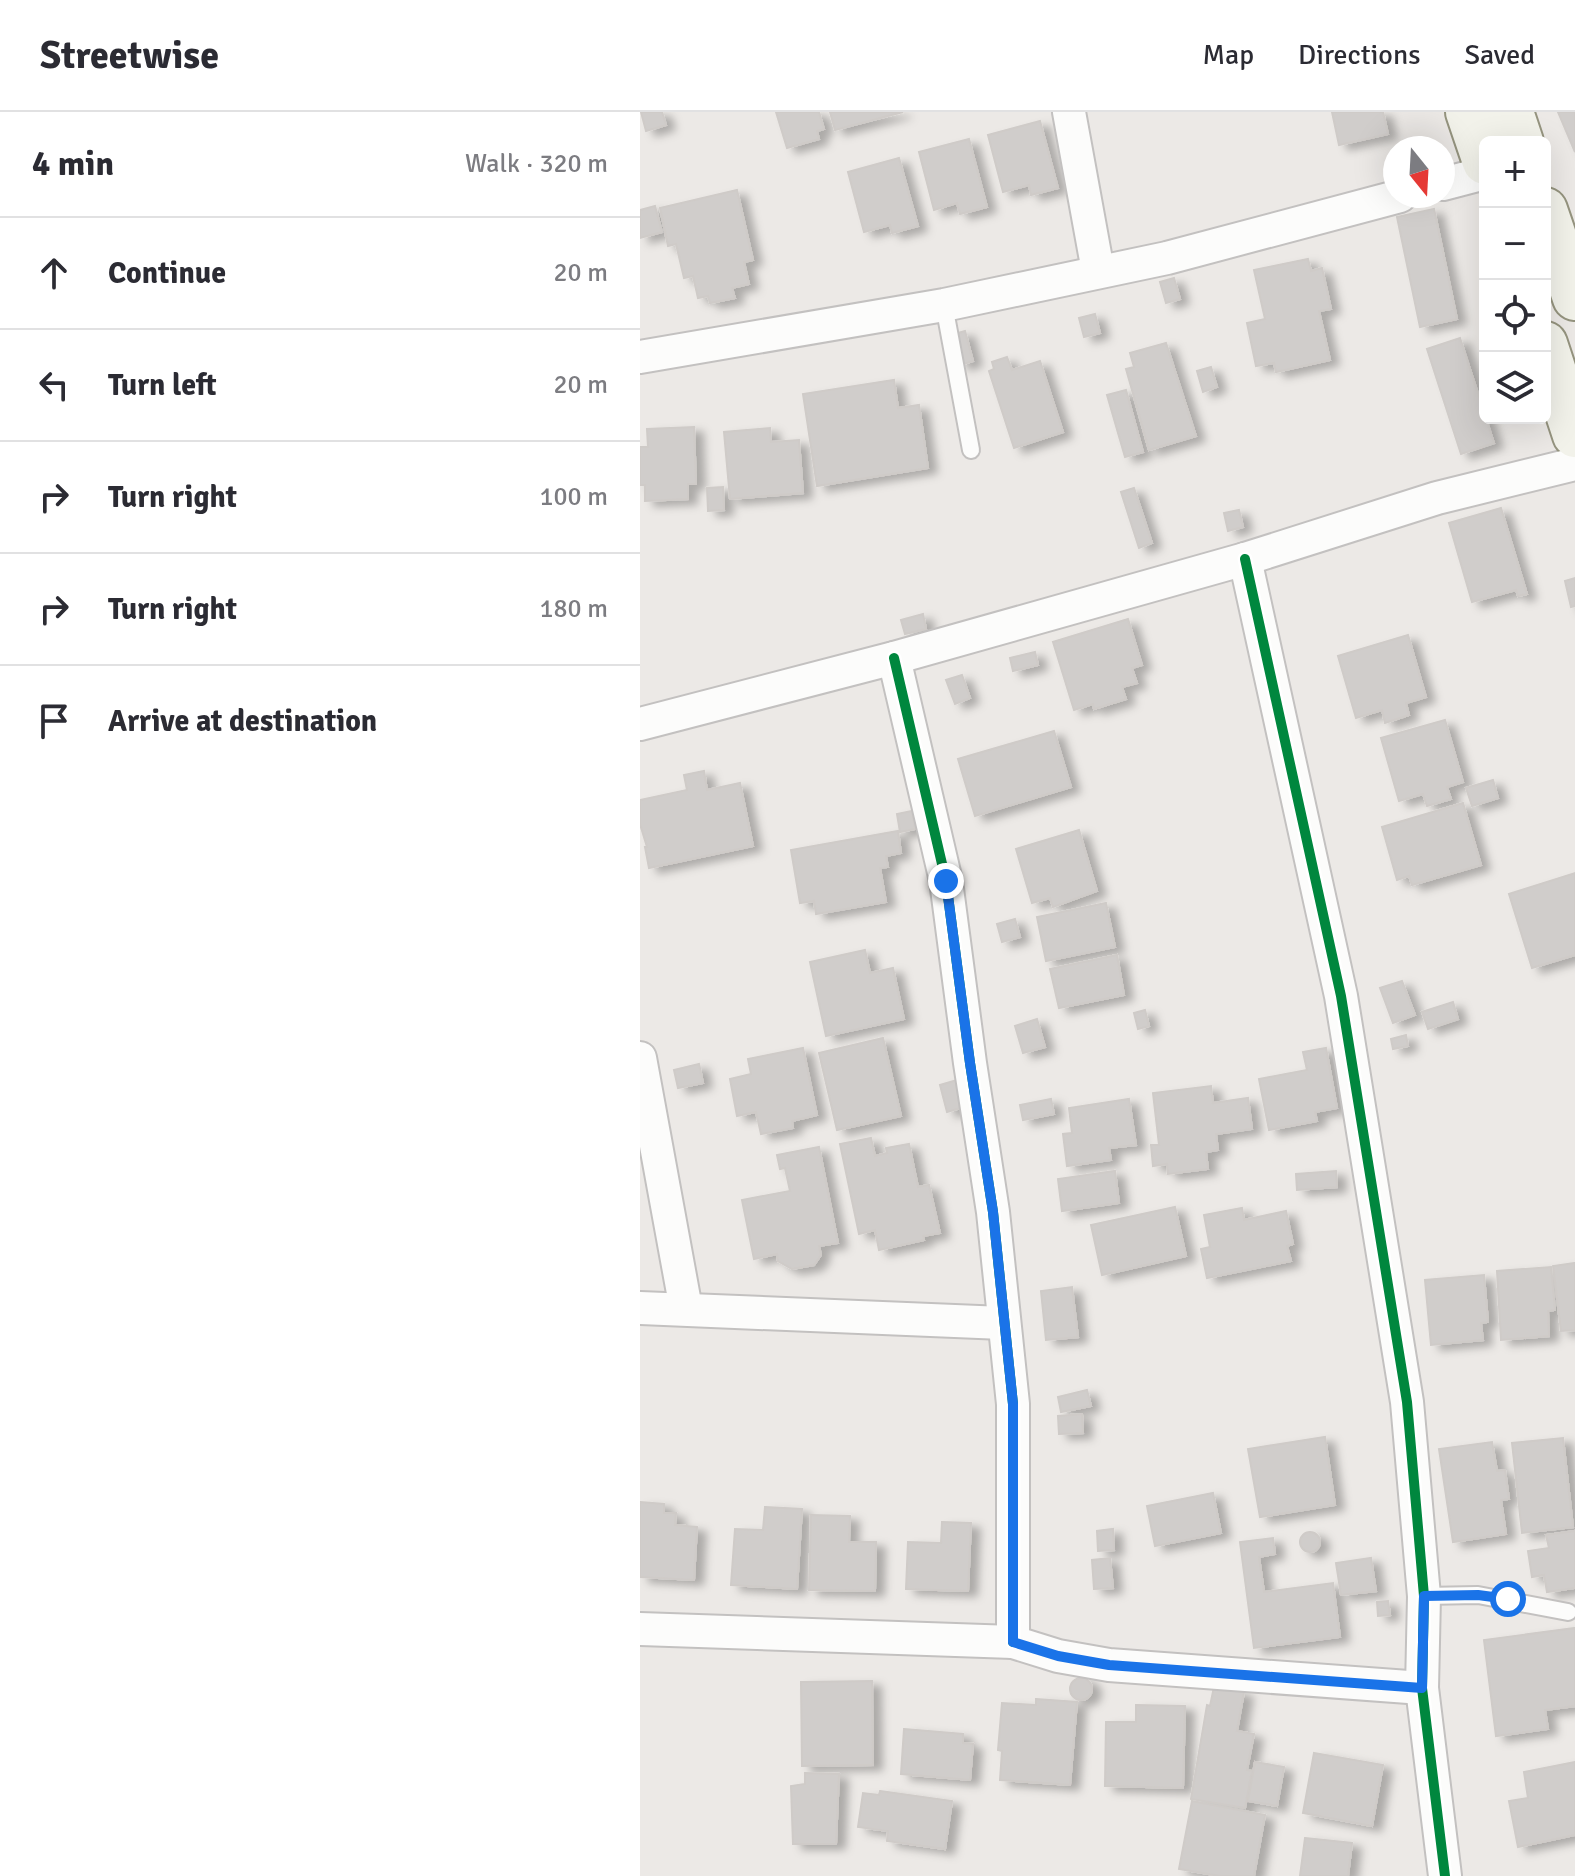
<!DOCTYPE html>
<meta charset="utf-8">
<style>
:root{--surface:#fff;--page:#f2f2f3;--text:#2b2b33;--muted:#7c7c81;--line:#e1e1e2}
body{margin:0;font-family:Signika,sans-serif;background:var(--page);color:var(--text)}
.controls{position:absolute;right:24px;top:24px;display:grid;overflow:hidden;border-radius:12px;box-shadow:0 8px 32px #0002}
.controls button{width:72px;height:72px;display:grid;place-items:center;padding:0;border:0;border-bottom:2px solid var(--line);background:var(--surface);color:var(--text);font:40px sans-serif}
.compass{position:absolute;left:743px;top:24px;width:72px;height:72px;border-radius:50%;background:var(--surface);box-shadow:0 8px 32px #0002;rotate:162deg}
.stop{position:absolute;width:24px;height:24px;margin:-18px;border:6px solid #1a73e8;border-radius:50%;background:#fff}
.stop.end{background:#1a73e8;border-color:#fff;box-shadow:0 2px 8px #0008}
.list{margin:0;padding:0;list-style:none}
h2{display:flex;justify-content:space-between;align-items:center;height:104px;margin:0;padding:0 32px;font-size:34px}
h2 small{font-size:26px;font-weight:400;color:var(--muted)}
.list li{display:grid;grid-template-columns:52px 1fr auto;gap:24px;align-items:center;box-sizing:border-box;height:112px;padding:0 32px;border-top:2px solid var(--line)}
.list b{display:block;font-size:30px;white-space:nowrap}
.list em{font-size:26px;font-style:normal;color:var(--muted)}
.icon{flex:none;width:44px;height:44px;fill:none;stroke:currentColor;stroke-width:2;stroke-linecap:round;stroke-linejoin:round}
.map{position:relative;flex:none;width:935px;height:1764px;overflow:hidden}
header{display:flex;align-items:center;gap:48px;box-sizing:border-box;height:112px;padding:0 40px;background:var(--surface);border-bottom:2px solid var(--line)}
header strong{font-size:38px}
nav{display:flex;gap:44px;margin-inline-start:auto;font-size:28px}
main{display:flex}
aside{flex:1;background:var(--surface)}
.map>svg:first-child{display:block}
.building{fill:#d0cdcb;stroke:#cfcbc8;stroke-width:2;filter:url(#shadow)}
.lines{fill:none;stroke-linecap:round;stroke-linejoin:round}
.lane-casing{stroke:#c3c1c0;stroke-width:20}
.street-casing{stroke:#c3c1c0;stroke-width:36}
.secondary-casing{stroke:#95947f;stroke-width:48}
.lane{stroke:#fcfcfb;stroke-width:16}
.street{stroke:#fcfcfb;stroke-width:32}
.secondary{stroke:#f2f2ea;stroke-width:44}
.cycleway-casing{stroke:#fff;stroke-width:15}
.cycleway{stroke:#00873e;stroke-width:10}
.route{stroke:#1a73e8;stroke-width:10}
</style>
<header>
<strong>Streetwise</strong>
<nav><a>Map</a><a>Directions</a><a>Saved</a></nav>
</header>
<main>
<aside>
<h2>4 min<small>Walk · 320 m</small></h2>
<ul class="list">
<li><svg class="icon" aria-label="ahead" viewBox="0 0 24 24"><path d="M12 20V5M6 11l6-6 6 6"/></svg><div><b>Continue</b></div><em>20 m</em></li>
<li><svg class="icon" aria-label="left" viewBox="0 0 24 24"><path d="M17 20v-9H6M10 6l-5 5 5 5"/></svg><div><b>Turn left</b></div><em>20 m</em></li>
<li><svg class="icon" aria-label="right" viewBox="0 0 24 24"><path d="M7 20v-9h11M14 6l5 5-5 5"/></svg><div><b>Turn right</b></div><em>100 m</em></li>
<li><svg class="icon" aria-label="right" viewBox="0 0 24 24"><path d="M7 20v-9h11M14 6l5 5-5 5"/></svg><div><b>Turn right</b></div><em>180 m</em></li>
<li><svg class="icon" aria-label="arrive" viewBox="0 0 24 24"><path d="M6 21V4h12l-3 4 3 4H6"/></svg><div><b>Arrive at destination</b></div></li>
</ul>
</aside>
<div class="map">
<svg width="935" height="1764" viewBox="0 0 935 1764">
<defs>
<filter id="shadow"><feDropShadow dx="9" dy="5" stdDeviation="4" flood-color="#0004"/></filter>
</defs>
<rect width="100%" height="100%" fill="#ece9e6"/>
<g class="building">
<polygon points="1,0 22,0 26,13 6,19"/>
<polygon points="136,0 179,0 184,17 177,19 179,27 147,36"/>
<polygon points="190,0 263,0 195,18"/>
<polygon points="692,0 743,0 748,22 699,33"/>
<polygon points="918,0 935,0 935,40"/>
<polygon points="400,9 418,76 391,83 389,73 363,80 348,23"/>
<polygon points="329,27 347,95 320,102 317,91 294,98 279,40"/>
<polygon points="259,46 278,114 252,121 250,113 224,120 208,60"/>
<polygon points="97,78 113,148 104,150 109,172 92,176 95,186 70,191 68,184 58,186 53,164 44,166 36,132 28,134 20,96"/>
<polygon points="15,94 22,120 0,126 0,98"/>
<polygon points="794,97 817,207 780,215 757,105"/>
<polygon points="668,147 671,159 682,156 691,197 679,199 690,248 636,260 634,251 616,254 607,211 625,207 614,158"/>
<polygon points="534,166 540,187 526,191 520,170"/>
<polygon points="455,202 460,221 444,225 439,206"/>
<polygon points="325,219 333,249 320,253 311,223"/>
<polygon points="820,226 854,331 821,342 787,237"/>
<polygon points="526,231 556,324 509,338 486,257 494,255 490,241"/>
<polygon points="367,245 372,258 400,249 423,320 374,336 349,259 354,257 352,250"/>
<polygon points="571,255 577,275 563,280 557,259"/>
<polygon points="254,268 258,296 279,293 288,356 177,374 163,282"/>
<polygon points="486,278 503,340 485,345 467,283"/>
<polygon points="54,315 56,372 48,372 48,387 5,389 5,373 0,373 0,335 8,335 7,317"/>
<polygon points="130,316 131,330 159,328 163,381 90,387 84,320"/>
<polygon points="83,375 84,398 68,399 67,376"/>
<polygon points="494,376 512,431 499,436 481,380"/>
<polygon points="861,396 887,482 878,484 876,478 832,490 809,411"/>
<polygon points="599,398 603,415 588,419 584,401"/>
<polygon points="935,466 935,494 931,495 925,469"/>
<polygon points="283,502 286,517 265,522 261,508"/>
<polygon points="488,507 502,553 492,556 497,571 482,575 486,587 454,597 453,592 434,598 413,530"/>
<polygon points="768,523 786,585 766,591 769,603 745,611 742,598 716,606 698,544"/>
<polygon points="395,540 398,553 373,559 370,546"/>
<polygon points="322,563 330,586 315,592 306,568"/>
<polygon points="805,608 823,670 807,675 811,687 787,694 783,682 759,689 741,626"/>
<polygon points="414,619 431,675 335,704 318,647"/>
<polygon points="64,659 67,678 100,671 113,734 9,756 5,735 7,735 0,712 0,688 47,678 44,663"/>
<polygon points="853,668 858,686 832,694 826,676"/>
<polygon points="823,691 841,753 772,773 769,764 757,768 742,715"/>
<polygon points="272,699 275,717 260,720 257,702"/>
<polygon points="439,718 457,779 413,795 410,786 392,791 376,737"/>
<polygon points="258,719 261,741 246,744 248,755 240,756 246,790 176,802 174,789 160,791 151,738"/>
<polygon points="935,761 935,843 892,856 869,782"/>
<polygon points="466,791 475,835 406,849 397,805"/>
<polygon points="375,807 380,825 362,830 357,812"/>
<polygon points="225,838 230,861 253,856 264,907 186,924 170,850"/>
<polygon points="477,843 484,883 419,896 410,857"/>
<polygon points="762,869 775,903 753,911 740,876"/>
<polygon points="813,890 818,907 788,917 782,900"/>
<polygon points="505,898 509,914 498,917 494,901"/>
<polygon points="397,907 405,935 383,941 375,914"/>
<polygon points="766,923 768,934 753,937 751,927"/>
<polygon points="243,926 261,1004 197,1018 179,941"/>
<polygon points="163,936 177,1003 152,1009 153,1016 121,1022 116,1000 97,1004 90,967 111,962 108,947"/>
<polygon points="686,936 697,996 675,1000 677,1009 629,1018 619,967 667,958 663,940"/>
<polygon points="59,952 63,971 38,976 34,958"/>
<polygon points="317,968 324,995 307,1000 300,973"/>
<polygon points="571,974 573,991 608,986 612,1017 576,1022 578,1038 566,1040 568,1057 528,1062 527,1052 513,1054 511,1033 519,1033 513,981"/>
<polygon points="411,987 414,1002 383,1008 380,993"/>
<polygon points="489,987 496,1033 469,1036 471,1048 427,1054 423,1022 432,1021 429,996"/>
<polygon points="231,1026 235,1044 247,1041 246,1036 269,1032 278,1075 289,1073 300,1121 283,1124 284,1128 239,1138 235,1118 219,1122 200,1032"/>
<polygon points="179,1035 198,1131 179,1134 181,1143 174,1153 152,1157 138,1149 137,1142 114,1147 102,1088 150,1079 145,1056 140,1057 137,1043"/>
<polygon points="475,1059 479,1091 422,1099 418,1067"/>
<polygon points="696,1059 697,1075 657,1078 656,1062"/>
<polygon points="535,1095 546,1144 462,1163 451,1113"/>
<polygon points="602,1096 604,1108 646,1099 653,1132 647,1134 651,1149 567,1166 561,1137 570,1135 564,1103"/>
<polygon points="935,1151 935,1218 921,1219 913,1154"/>
<polygon points="911,1155 915,1198 908,1199 909,1224 861,1228 857,1159"/>
<polygon points="844,1163 848,1210 841,1211 843,1228 791,1233 785,1168"/>
<polygon points="432,1175 438,1225 406,1228 401,1179"/>
<polygon points="447,1278 451,1294 421,1300 418,1285"/>
<polygon points="442,1302 443,1321 419,1322 418,1304"/>
<polygon points="685,1325 695,1393 620,1405 608,1337"/>
<polygon points="923,1326 933,1415 882,1421 872,1331"/>
<polygon points="852,1330 857,1359 865,1358 869,1387 861,1388 866,1422 813,1430 799,1337"/>
<polygon points="573,1381 581,1421 515,1434 507,1394"/>
<polygon points="0,1390 24,1392 24,1401 36,1401 35,1413 57,1415 54,1468 0,1465"/>
<polygon points="125,1395 162,1397 157,1477 91,1473 95,1417 123,1418"/>
<polygon points="171,1403 210,1404 209,1430 236,1430 235,1479 169,1478"/>
<polygon points="302,1410 331,1411 328,1479 266,1477 268,1430 301,1431"/>
<polygon points="473,1417 474,1438 458,1439 457,1419"/>
<polygon points="935,1419 935,1476 907,1480 904,1463 892,1465 888,1439 909,1436 906,1423"/>
<circle cx="670" cy="1430" r="10"/>
<polygon points="633,1426 635,1442 619,1445 624,1480 693,1471 700,1525 614,1536 600,1430"/>
<polygon points="470,1446 473,1476 454,1477 452,1448"/>
<polygon points="731,1446 736,1479 701,1483 696,1451"/>
<polygon points="748,1489 750,1503 738,1504 737,1490"/>
<polygon points="935,1516 935,1594 905,1598 908,1617 856,1624 844,1528"/>
<circle cx="441" cy="1577" r="11"/>
<polygon points="232,1569 233,1653 162,1654 161,1570"/>
<polygon points="574,1575 604,1580 597,1619 614,1622 607,1658 612,1659 605,1696 551,1687 567,1593 570,1594"/>
<polygon points="396,1587 437,1590 430,1673 360,1668 362,1639 358,1638 362,1591 396,1593"/>
<polygon points="496,1593 545,1594 543,1676 465,1674 466,1610 496,1610"/>
<polygon points="264,1617 323,1622 323,1631 333,1632 330,1668 261,1662"/>
<polygon points="674,1641 743,1653 732,1714 663,1701"/>
<polygon points="615,1650 644,1655 637,1694 608,1689"/>
<polygon points="935,1650 935,1723 878,1735 869,1689 888,1686 884,1660"/>
<polygon points="165,1661 199,1662 196,1732 153,1732 151,1674 165,1672"/>
<polygon points="240,1679 312,1689 305,1737 247,1729 248,1719 218,1715 223,1681 239,1683"/>
<polygon points="552,1689 625,1703 614,1764 580,1764 539,1757"/>
<polygon points="665,1726 712,1731 708,1764 660,1764"/>
</g>
<g class="lines">
<defs>
<g id="lane">
<polyline points="304,193 331,338"/>
<polyline points="784,1484 838,1483 928,1500"/>
</g>
<g id="street">
<polyline points="429,0 458,159"/>
<polyline points="803,72 845,61"/>
<polyline points="0,245 304,193 527,146 760,84"/>
<polyline points="605,447 701,884 767,1290 784,1484 782,1576 805,1764"/>
<polyline points="254,546 306,769 330,951 353,1100 373,1292 373,1530"/>
<polyline points="0,612 254,546 605,447 797,386 935,352"/>
<polyline points="0,946 46,1197"/>
<polyline points="0,1196 363,1211"/>
<polyline points="0,1517 373,1530 418,1544 469,1553 782,1576"/>
</g>
<g id="secondary">
<polyline points="828,0 845,50"/>
<polyline points="871,0 881,30"/>
<polyline points="905,98 935,186"/>
<polyline points="905,232 935,323"/>
</g>
</defs>
<use href="#lane" class="lane-casing"/>
<use href="#street" class="street-casing"/>
<use href="#secondary" class="secondary-casing"/>
<use href="#lane" class="lane"/>
<use href="#street" class="street"/>
<use href="#secondary" class="secondary"/>
<defs>
<g id="cycleway">
<polyline points="605,447 701,884 767,1290 784,1484 782,1576 805,1764"/>
<polyline points="254,546 306,769 330,951 353,1100 373,1292 373,1530"/>
</g>
</defs>
<use href="#cycleway" class="cycleway-casing"/>
<use href="#cycleway" class="cycleway"/>
</g>
<g class="lines">
<polyline class="route" points="306,769 330,951 353,1100 373,1292 373,1530 418,1544 469,1553 782,1576 784,1484 838,1483 868,1487"/>
</g>
</svg>
<div class="controls">
<button>+</button>
<button>−</button>
<button><svg class="icon" aria-label="locate" viewBox="0 0 24 24"><circle cx="12" cy="12" r="6"/><path d="M12 2v4M12 18v4M2 12h4M18 12h4"/></svg></button>
<button><svg class="icon" aria-label="layers" viewBox="0 0 24 24"><path d="M12 4l9 5-9 5-9-5zM3 14l9 5 9-5"/></svg></button>
</div>
<svg class="compass" viewBox="-18 -18 36 36"><path d="M0-13l5 13h-10z" fill="#e53935"/><path d="M0 13l5-13h-10z" fill="#7c7c81"/></svg>
<div class="stop" style="left:868px;top:1487px"></div>
<div class="stop end" style="left:306px;top:769px"></div>
</div>
</main>
